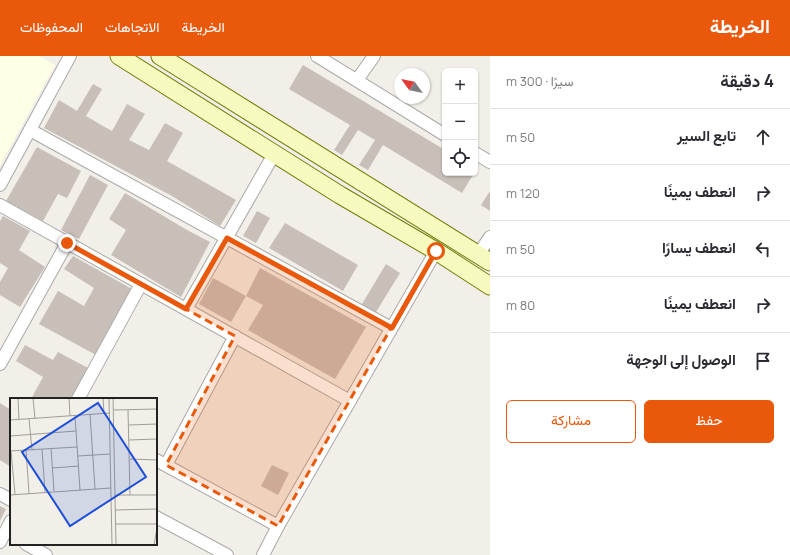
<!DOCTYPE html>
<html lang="ar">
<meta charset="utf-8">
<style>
:root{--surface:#fff;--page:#f2f2f3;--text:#2b2b33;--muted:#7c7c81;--line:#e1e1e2;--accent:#ea580c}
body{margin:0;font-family:Manrope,Vazirmatn,sans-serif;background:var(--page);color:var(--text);direction:rtl}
.controls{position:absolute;right:12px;top:12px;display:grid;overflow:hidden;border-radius:6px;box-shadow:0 1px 3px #0004}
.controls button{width:36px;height:36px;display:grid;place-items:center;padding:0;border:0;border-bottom:1px solid var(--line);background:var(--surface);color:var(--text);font:20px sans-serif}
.compass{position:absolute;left:394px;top:12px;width:36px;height:36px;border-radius:50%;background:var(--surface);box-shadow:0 1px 3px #0004;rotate:303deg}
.stop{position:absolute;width:12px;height:12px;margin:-9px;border:3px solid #ea580c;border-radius:50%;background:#fff}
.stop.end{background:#ea580c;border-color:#fff;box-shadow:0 1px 4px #0008}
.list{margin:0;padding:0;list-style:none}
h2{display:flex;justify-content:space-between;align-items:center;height:52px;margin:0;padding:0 16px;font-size:17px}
h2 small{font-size:13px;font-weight:400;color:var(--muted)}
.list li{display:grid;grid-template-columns:26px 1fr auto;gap:12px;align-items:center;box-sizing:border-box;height:56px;padding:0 16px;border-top:1px solid var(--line)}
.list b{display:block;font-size:15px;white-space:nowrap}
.list em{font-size:13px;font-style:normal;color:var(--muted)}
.actions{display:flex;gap:8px;padding:12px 16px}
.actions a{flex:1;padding:9px 0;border:1px solid var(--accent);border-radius:6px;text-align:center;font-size:14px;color:var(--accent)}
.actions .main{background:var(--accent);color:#fff}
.icon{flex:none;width:22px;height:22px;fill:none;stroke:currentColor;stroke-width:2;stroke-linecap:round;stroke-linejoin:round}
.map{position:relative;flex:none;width:490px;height:499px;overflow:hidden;direction:ltr}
header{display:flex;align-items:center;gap:24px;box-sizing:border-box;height:56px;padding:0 20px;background:var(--accent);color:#fff}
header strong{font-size:19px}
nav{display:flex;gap:22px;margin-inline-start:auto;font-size:14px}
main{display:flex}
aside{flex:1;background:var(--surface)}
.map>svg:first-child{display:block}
.education{fill:#ffffe5}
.building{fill:#c7bfb8}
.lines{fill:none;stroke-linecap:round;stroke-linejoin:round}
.street-casing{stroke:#a9a9a9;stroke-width:14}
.secondary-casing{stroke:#707d05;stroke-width:19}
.street{stroke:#fff;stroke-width:12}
.secondary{stroke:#f7fabf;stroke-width:17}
.route{stroke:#ea580c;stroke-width:5}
.marked{fill:#e8590c;fill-opacity:0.2;stroke:#e8590c;stroke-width:3;stroke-dasharray:8 5;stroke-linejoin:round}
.inset-road{fill:none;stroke:#9f9d99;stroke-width:1}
.view{fill:#1d4ed8;fill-opacity:0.15;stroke:#1d4ed8;stroke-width:2}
.inset-edge{fill:none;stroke:#222;stroke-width:2}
</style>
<header>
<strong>الخريطة</strong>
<nav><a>الخريطة</a><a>الاتجاهات</a><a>المحفوظات</a></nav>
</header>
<main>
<aside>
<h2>4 دقيقة<small>سيرًا · 300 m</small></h2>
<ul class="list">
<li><svg class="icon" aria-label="ahead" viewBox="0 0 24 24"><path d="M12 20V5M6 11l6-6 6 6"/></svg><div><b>تابع السير</b></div><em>50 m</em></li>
<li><svg class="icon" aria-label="right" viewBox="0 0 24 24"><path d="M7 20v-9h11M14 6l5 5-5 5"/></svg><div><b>انعطف يمينًا</b></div><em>120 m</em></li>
<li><svg class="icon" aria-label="left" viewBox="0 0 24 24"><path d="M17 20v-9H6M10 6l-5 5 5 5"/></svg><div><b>انعطف يسارًا</b></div><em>50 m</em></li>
<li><svg class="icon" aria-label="right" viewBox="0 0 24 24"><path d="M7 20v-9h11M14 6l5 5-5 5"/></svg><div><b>انعطف يمينًا</b></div><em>80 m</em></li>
<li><svg class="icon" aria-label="arrive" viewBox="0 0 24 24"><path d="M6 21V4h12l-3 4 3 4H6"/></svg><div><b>الوصول إلى الوجهة</b></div></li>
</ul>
<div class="actions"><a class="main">حفظ</a><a>مشاركة</a></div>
</aside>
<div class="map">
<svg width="490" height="499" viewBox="0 0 490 499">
<rect width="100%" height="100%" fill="#f2efe9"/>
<polygon class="education" points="0,0 39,0 55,9 0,109"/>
<g class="building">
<polygon points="303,9 445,94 445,117 474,117 462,137 383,89 368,114 359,109 375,84 358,74 342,99 334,94 350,69 289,33"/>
<polygon points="93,28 102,33 86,60 103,70 112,75 127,48 145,58 129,84 149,94 165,67 183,77 167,105 236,144 220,170 172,140 44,72 59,44 77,55"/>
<polygon points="37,91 81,115 67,142 58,138 43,165 6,145"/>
<polygon points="90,119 108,129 79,183 61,174"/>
<polygon points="490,135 490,155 481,149"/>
<polygon points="125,137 187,174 210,186 181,241 111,199 126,174 109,163"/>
<polygon points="257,155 270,162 256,187 243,180"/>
<polygon points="3,160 30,175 19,194 45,211 20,251 0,239 0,226 8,212 0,207 0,165"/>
<polygon points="285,167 358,209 343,235 269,192"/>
<polygon points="73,200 132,233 119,258 96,299 39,268 58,235 84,250 94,232 64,213"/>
<polygon points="386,208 400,217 376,256 362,248"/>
<polygon points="260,212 366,271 335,323 248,274 263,249 246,240 231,266 199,248 213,222 246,240"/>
<polygon points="25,289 53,304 58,296 88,312 71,343 31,343 43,321 16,305"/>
<polygon points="0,347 11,354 11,411 0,404"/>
<polygon points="272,409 289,417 278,439 261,430"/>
<polygon points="0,450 6,453 0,465"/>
</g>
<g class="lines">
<defs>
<g id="street">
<polyline points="317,0 445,79"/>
<polyline points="357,24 374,0"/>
<polyline points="30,74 391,272"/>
<polyline points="475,97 490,106"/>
<polyline points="0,129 70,0"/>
<polyline points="0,149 350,345"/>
<polyline points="478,199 490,181"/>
<polyline points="186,253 274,98"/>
<polyline points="0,308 67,187"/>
<polyline points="78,343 141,228"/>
<polyline points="156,404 278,470"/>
<polyline points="166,409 235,280"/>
<polyline points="0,438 11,444"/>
<polyline points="156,461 227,499"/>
<polyline points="0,486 11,465"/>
<polyline points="26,488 46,499"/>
<polyline points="263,499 278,470 436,195"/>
</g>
<g id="secondary">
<polyline points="119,0 340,139 436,195 490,230"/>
<polyline points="160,0 490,206"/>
</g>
</defs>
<use href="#street" class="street-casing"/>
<use href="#secondary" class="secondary-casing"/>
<use href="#street" class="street"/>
<use href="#secondary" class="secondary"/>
</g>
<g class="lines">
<polyline class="route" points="67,187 186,253 227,182 392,272 436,195"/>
</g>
<path class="marked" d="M227 182 391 272 278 470 166 409 235 280 186 253Z"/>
<g transform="translate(10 342)">
<rect width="147" height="147" fill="#f2efe9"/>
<path class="inset-road" d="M8 0 9 22M23 0 25 21M59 0 60 18M93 0 94 15M99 0 102 147M103 0 106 147M104 12 147 11M118 12 120 97M80 16 85 91M65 18 70 92M19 21 22 52M0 22 100 15M119 27 147 26M0 38 66 33M119 42 147 41M41 50 44 93M32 51 35 94M16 52 19 95M0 53 67 49M1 53 5 96M68 58 100 56M120 61 147 62M42 70 69 68M0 97 101 90M105 97H147M105 112 147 111M106 126H147M144 147 147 130"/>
<path class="view" d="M88 5 136 79 60 128 12 54Z"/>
<rect width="147" height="147" class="inset-edge"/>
</g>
</svg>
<div class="controls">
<button>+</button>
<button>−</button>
<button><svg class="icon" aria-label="locate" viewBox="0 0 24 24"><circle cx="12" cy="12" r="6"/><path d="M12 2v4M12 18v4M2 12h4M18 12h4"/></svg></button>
</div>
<svg class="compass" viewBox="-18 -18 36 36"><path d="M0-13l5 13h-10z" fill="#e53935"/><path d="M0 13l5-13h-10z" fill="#7c7c81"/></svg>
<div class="stop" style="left:436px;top:195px"></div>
<div class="stop end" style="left:67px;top:187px"></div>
</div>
</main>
